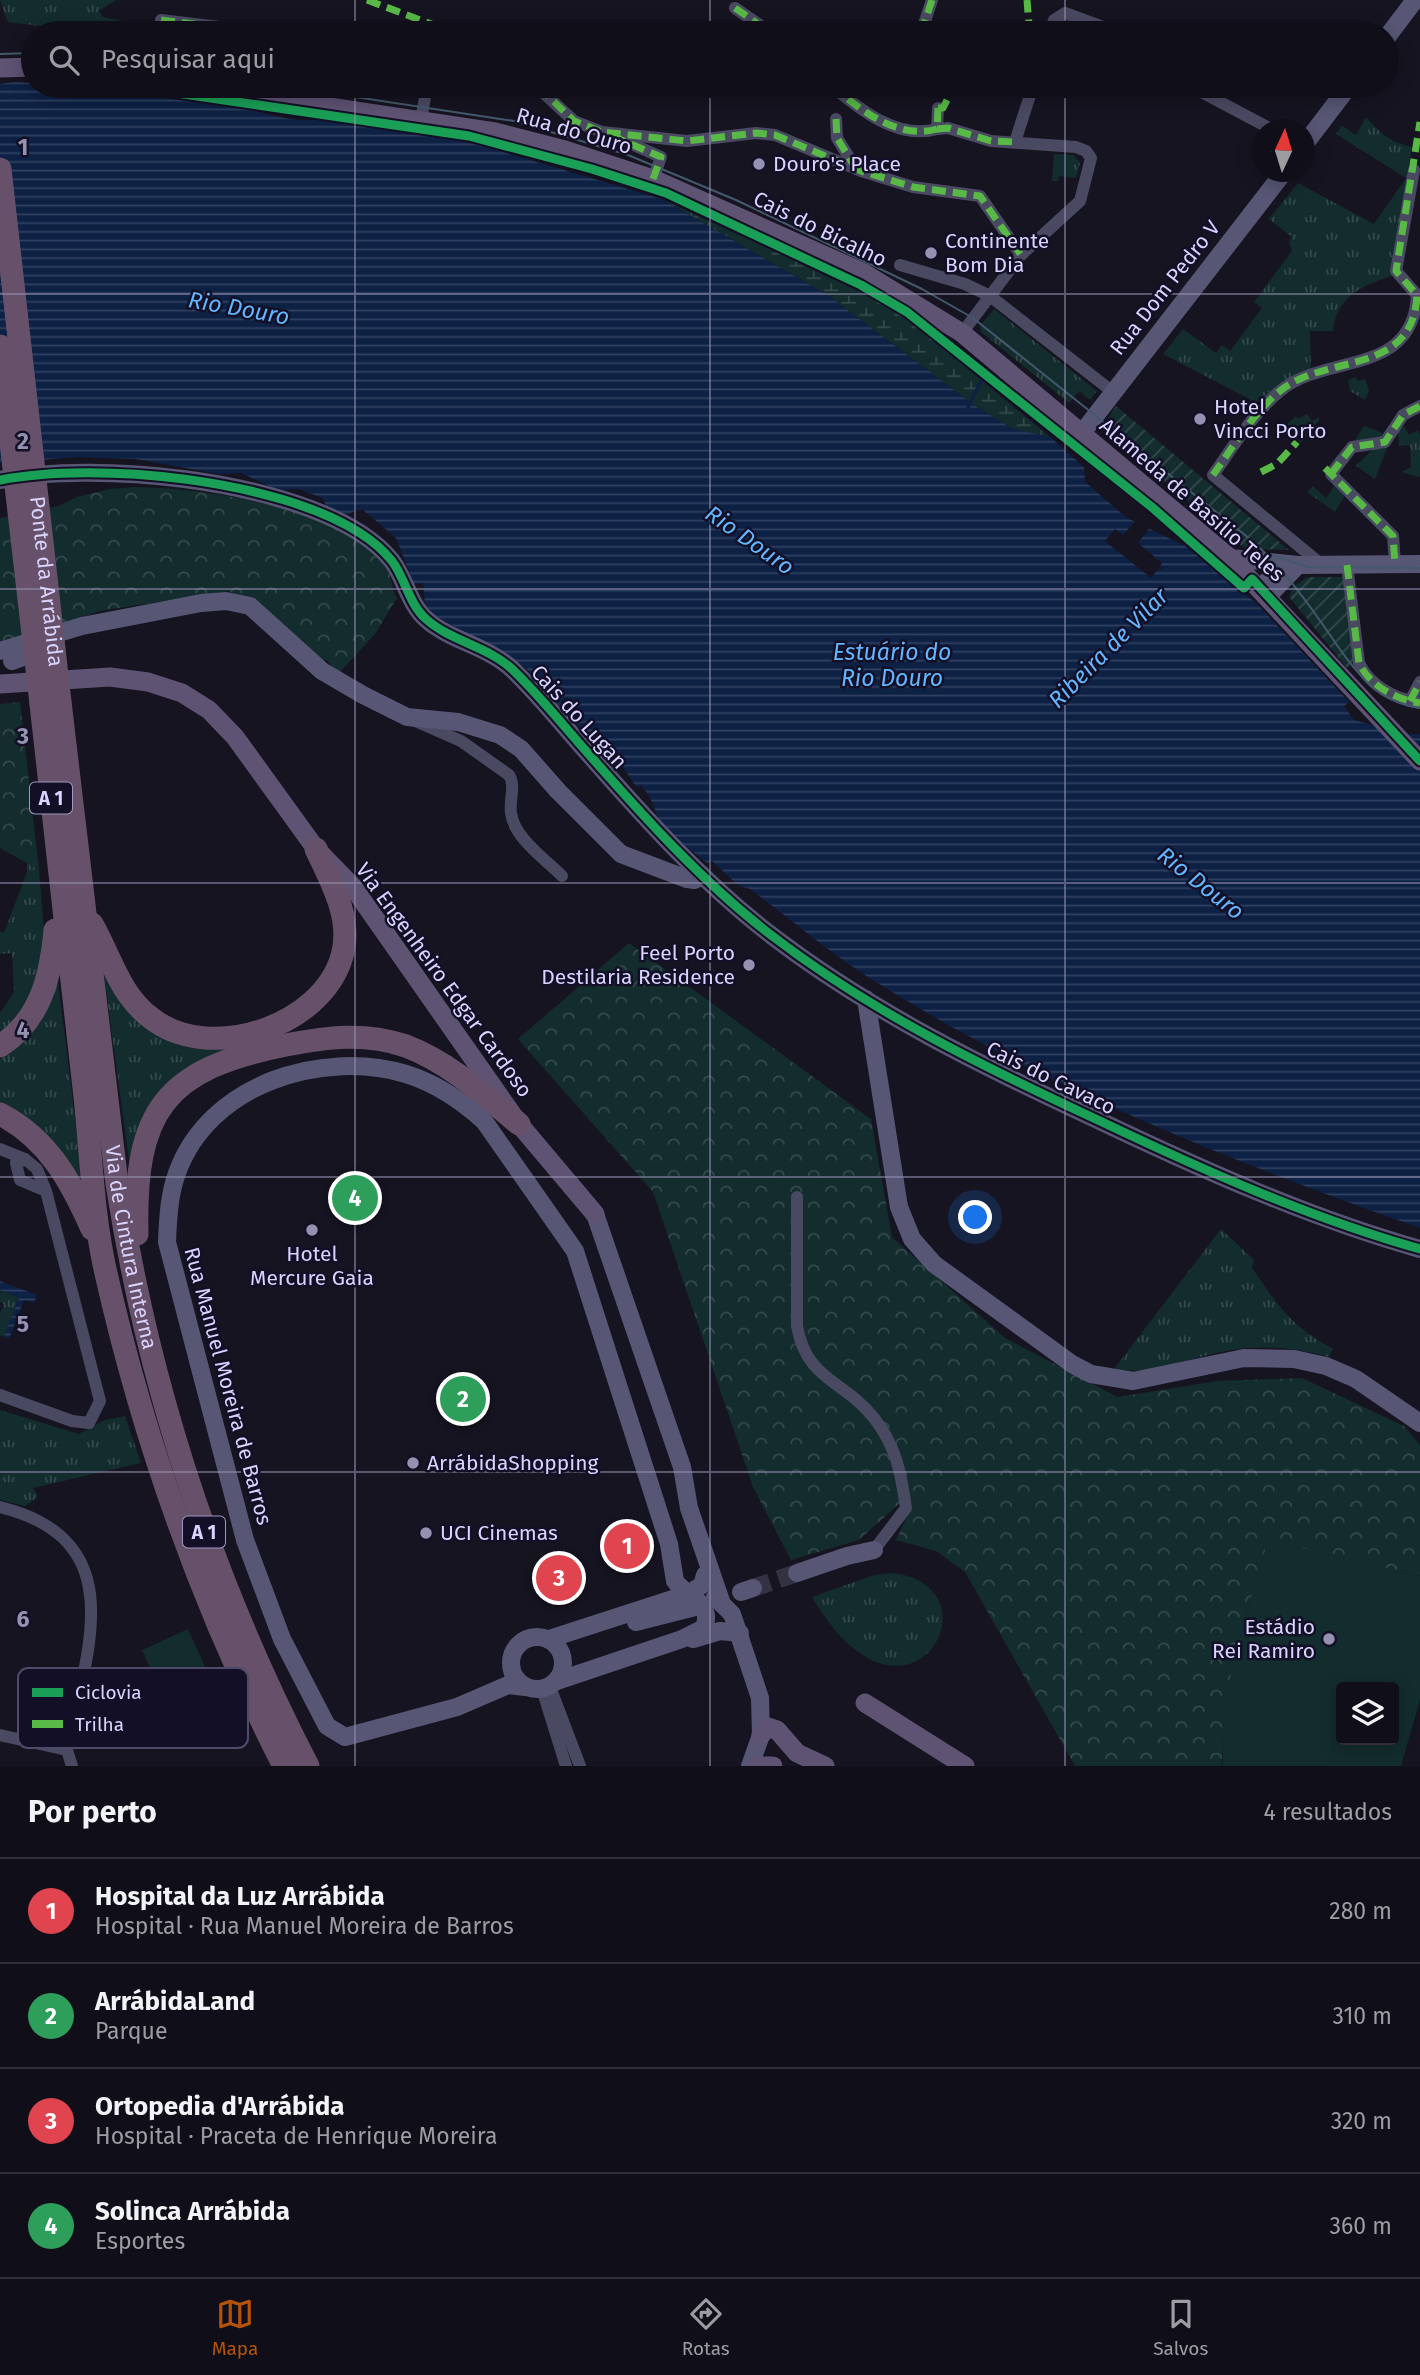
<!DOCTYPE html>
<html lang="pt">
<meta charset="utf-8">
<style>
:root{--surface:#100f19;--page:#191822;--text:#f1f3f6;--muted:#9c9ca2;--line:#302f38;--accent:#b45309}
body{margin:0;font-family:"Fira Sans",sans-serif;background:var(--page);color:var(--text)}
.controls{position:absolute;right:21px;bottom:21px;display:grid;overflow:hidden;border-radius:7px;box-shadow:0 4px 18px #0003}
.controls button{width:63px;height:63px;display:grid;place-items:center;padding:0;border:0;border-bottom:2px solid var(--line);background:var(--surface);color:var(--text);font:35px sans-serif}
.compass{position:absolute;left:1252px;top:119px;width:63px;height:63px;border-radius:50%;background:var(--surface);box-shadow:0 4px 18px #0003;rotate:4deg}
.you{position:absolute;left:976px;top:1218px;width:24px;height:24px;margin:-18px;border:5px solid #fff;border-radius:50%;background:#1a73e8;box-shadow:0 0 0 10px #1a73e833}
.badge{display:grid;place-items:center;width:46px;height:46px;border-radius:50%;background:var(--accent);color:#fff;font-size:23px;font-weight:700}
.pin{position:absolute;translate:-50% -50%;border:4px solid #fff;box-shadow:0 2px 7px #0006}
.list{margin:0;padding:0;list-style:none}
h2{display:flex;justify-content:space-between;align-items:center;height:91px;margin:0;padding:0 28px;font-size:30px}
h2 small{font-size:23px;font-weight:400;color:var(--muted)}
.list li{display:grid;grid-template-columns:46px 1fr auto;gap:21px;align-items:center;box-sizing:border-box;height:105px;padding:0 28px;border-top:2px solid var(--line)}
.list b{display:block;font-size:26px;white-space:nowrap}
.list p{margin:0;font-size:23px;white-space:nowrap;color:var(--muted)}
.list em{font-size:23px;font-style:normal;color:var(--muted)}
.icon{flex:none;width:38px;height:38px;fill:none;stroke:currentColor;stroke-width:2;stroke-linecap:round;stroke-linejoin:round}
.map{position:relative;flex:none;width:1420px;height:1766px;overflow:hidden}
.search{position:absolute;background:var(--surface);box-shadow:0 4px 18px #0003;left:21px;right:21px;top:21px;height:77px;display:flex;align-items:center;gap:18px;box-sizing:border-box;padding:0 24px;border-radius:38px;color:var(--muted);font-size:26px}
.sheet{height:511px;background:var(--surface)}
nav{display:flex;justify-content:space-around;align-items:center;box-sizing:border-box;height:98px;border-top:2px solid var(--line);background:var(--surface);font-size:19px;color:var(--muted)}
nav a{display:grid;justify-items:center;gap:4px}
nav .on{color:var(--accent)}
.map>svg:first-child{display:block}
.grass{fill:url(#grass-tufts)}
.forest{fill:url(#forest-crowns)}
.wetland{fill:url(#wetland-marsh)}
.garden{fill:url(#garden-furrows)}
.pitch{fill:#132c2d;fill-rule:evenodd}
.water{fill:url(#water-rules)}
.pier{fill:#161421}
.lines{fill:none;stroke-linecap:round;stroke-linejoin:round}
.stream{stroke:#0d2144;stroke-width:3.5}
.secondary-tunnel{stroke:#333142;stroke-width:18;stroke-dasharray:18 9;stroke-linecap:butt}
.street{stroke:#4a4962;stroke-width:12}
.secondary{stroke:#575674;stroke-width:18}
.primary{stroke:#5e5373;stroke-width:19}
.highway{stroke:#67516a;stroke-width:23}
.tram{stroke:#43596b;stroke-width:2}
.highway-bridge{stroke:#67516a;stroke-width:23}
.quiet{stroke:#58b947;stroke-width:7;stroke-dasharray:14 7;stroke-linecap:butt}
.cycleway-casing{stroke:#130f26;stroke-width:13}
.cycleway{stroke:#1a9f57;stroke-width:9}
.grid{fill:none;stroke:#9591b1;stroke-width:2;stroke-opacity:0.55}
.poi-dot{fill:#9591b1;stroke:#130f26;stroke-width:2.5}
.labels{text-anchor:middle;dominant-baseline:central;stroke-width:5;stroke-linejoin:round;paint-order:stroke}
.shield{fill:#130f26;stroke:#9e99be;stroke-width:2}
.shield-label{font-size:19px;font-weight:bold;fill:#d9d4ff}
.street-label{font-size:21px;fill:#d9d4ff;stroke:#130f26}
.poi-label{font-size:21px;fill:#d9d4ff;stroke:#130f26;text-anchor:start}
.water-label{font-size:23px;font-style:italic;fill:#62b6ff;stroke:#130f26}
.key{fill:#130f26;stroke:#4e4a67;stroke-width:2}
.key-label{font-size:19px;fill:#d9d4ff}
.grid-label{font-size:23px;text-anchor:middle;font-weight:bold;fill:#9591b1;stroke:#130f26;stroke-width:5;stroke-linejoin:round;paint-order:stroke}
</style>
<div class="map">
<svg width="1420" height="1766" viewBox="0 0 1420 1766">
<defs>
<pattern id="grass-tufts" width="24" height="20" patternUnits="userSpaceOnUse" patternTransform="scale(1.75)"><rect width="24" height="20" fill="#132c2d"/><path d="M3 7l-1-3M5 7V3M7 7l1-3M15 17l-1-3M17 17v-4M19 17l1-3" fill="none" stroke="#354a4c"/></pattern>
<pattern id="forest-crowns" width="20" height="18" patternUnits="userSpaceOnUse" patternTransform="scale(1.75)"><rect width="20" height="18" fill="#132c2d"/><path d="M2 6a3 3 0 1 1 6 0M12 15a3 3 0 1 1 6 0" fill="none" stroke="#354a4c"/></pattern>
<pattern id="wetland-marsh" width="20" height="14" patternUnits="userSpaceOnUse" patternTransform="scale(1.75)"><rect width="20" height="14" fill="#132c2d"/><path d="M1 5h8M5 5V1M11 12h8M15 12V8" fill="none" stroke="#354a4c"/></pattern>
<pattern id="garden-furrows" width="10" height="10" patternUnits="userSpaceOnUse" patternTransform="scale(1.75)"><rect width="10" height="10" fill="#132c2d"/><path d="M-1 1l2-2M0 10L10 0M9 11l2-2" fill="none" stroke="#354a4c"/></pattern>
<pattern id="water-rules" width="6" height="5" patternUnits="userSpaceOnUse" patternTransform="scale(1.75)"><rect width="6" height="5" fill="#0d2144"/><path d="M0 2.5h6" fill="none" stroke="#304060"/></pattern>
</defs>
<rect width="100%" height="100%" fill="#161421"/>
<g class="grass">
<polygon points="0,0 116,0 99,11 103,17 142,25 143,33 98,33 8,22"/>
<path d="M1366 117C1381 133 1387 141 1412 147L1392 263 1395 275C1366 284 1336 295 1333 331H1310L1311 370 1277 385 1257 403 1163 354 1183 329 1216 353 1222 345 1230 351 1262 308 1254 302 1292 251 1289 242 1292 237 1269 219 1298 183 1374 224 1406 178 1336 134 1342 126 1356 135Z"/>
<polygon points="1054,154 1074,155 1080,163 1076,178 1059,176 1058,181 1052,181"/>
<polygon points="994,309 1097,391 1090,400 1079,391 1069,403 981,332 980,326"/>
<polygon points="1356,377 1357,381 1365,379 1369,391 1365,400 1350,391 1348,380"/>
<polygon points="1307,414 1312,421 1319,417 1319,420 1301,443 1286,425 1296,416 1298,419"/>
<polygon points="1364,426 1383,433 1380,441 1355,440"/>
<polygon points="1404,426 1409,435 1418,430 1420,435 1420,477 1401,472 1411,467 1410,445 1399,446 1398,430"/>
<polygon points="1388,446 1375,479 1356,466 1375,447"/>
<polygon points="1335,485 1345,495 1335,512 1307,492 1313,486 1326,498"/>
<polygon points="27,863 39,870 45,944 34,997 0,1035 0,1013 14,992 12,953 0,954 0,931 4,933 27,872"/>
<polygon points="102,960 126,1006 244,1046 180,1075 130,1168"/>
<path d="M57 974 84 1190C60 1148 44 1127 0 1105V1059L7 1055Z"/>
<path d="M1221 1229 1254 1260 1252 1268C1280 1308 1290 1325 1333 1349L1329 1357C1295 1348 1261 1344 1226 1351 1188 1358 1153 1376 1114 1369Z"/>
<polygon points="0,1290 19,1297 4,1337 0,1335 0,1313 4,1304 0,1302"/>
<polygon points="0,1410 79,1434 105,1420 125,1416 141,1463 33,1488 38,1497 25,1506 0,1500"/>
<path d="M892 1573C1005 1586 907 1759 812 1597L874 1575Z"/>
</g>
<g class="forest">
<path d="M135 487C205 488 342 508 386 568 393 577 391 590 397 598L375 634 338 674 327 660 322 661 262 605 228 591 100 611 0 645V518L58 506 77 497 110 489Z"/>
<polygon points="20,702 39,870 0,848 0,704"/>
<polygon points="629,943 871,1119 892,1237 1005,1338 1118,1397 1217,1381 1302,1378 1404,1426 1420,1445 1420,1576 1268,1541 1233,1661 1221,1766 1075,1766 965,1572 936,1551 896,1540 911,1508 900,1503 859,1540 791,1560 753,1487 653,1192 518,1039"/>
</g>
<polygon class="wetland" points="664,200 866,294 909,320 1050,437 1011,429 971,403 829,296"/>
<g class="garden">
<polygon points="1116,406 1289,550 1247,549 1239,544 1109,434 1107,420"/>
<polygon points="1308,577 1345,577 1354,663 1347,668 1290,598 1291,588"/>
</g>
<g class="pitch">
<path d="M1268 1540 1420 1576V1700L1401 1766H1222L1226 1703 1233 1661ZM1341 1687H1394V1740H1341Z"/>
<polygon points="188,1629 218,1695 172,1716 142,1650"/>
</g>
<g class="water">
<path d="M15 82 33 83V86C99 86 172 93 236 106 264 112 292 124 320 119L469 142 662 199 829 296 971 403 1011 428 1050 437 1084 467 1085 482 1127 518 1185 546 1256 603 1349 702 1344 706 1354 720 1405 734H1420V1228C1228 1160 1037 1085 865 975 825 949 788 917 750 889L739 886 712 861 707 863C692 850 665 833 657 815 651 800 652 799 641 785L637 788C623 767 609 744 585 734L526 668 433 614 425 604 423 583 414 584 396 538 362 509 344 515 326 506 323 498 298 489 278 490 241 473 219 474 136 459 77 457 0 463V84Z"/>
<polygon points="0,1281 37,1295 34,1303 24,1300 9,1339 4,1337 19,1298 0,1290"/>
</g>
<polygon class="pier" points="1137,519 1151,526 1138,543 1162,563 1160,566 1163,569 1157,570 1151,578 1105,541 1115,529 1123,535"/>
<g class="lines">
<polyline class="stream" points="968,407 981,381"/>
<polyline class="secondary-tunnel" points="753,1588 797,1573"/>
<g class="street">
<polyline points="735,8 771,33"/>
<polyline points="161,20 270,33"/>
<polyline points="352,32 360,33"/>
<polyline points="921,33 932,0"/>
<polyline points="1050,33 1054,20 1065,13 1119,33"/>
<polyline points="536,86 574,121 602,132 687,141 756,133 775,135 861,171 913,187 980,196 1021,255"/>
<path d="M832 86C860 110 898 140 937 129"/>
<polyline points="1190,86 1273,130"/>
<polyline points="938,108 937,129 948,128 991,141 1076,147 1086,151 1091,158 1080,201 1021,255 962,333"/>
<polyline points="836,119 837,138 856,169"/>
<polyline points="421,120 427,86"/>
<polyline points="609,134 661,157 653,179"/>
<polyline points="1015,142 1033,86"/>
<polyline points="900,265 965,284 990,296 1113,392"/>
<polyline points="1395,564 1393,536 1331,474 1352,447 1385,442 1403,415 1420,406"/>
<path d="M1322 565 1213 475C1233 447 1253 413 1280 391 1326 353 1413 377 1417 295L1396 271 1414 170"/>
<path d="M1347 565 1359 663C1370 686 1395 699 1420 703"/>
<polyline points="1410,701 1420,682"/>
<path d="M413 720 461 741 509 775C516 786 509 800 511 813 514 838 545 859 562 876"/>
<polyline points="0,1149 25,1159"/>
<path d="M797 1197V1326C806 1380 845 1381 874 1418 896 1446 901 1473 906 1508L874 1550"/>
<polyline points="0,1395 72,1421 89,1423 100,1401 46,1191 37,1169 25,1159 16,1163 20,1180 46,1191"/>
<path d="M0 1507C134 1540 86 1652 67 1750L72 1766"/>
<polyline points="550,1687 580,1766"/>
<polyline points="542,1689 566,1766"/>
<polyline points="0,1735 67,1750"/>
</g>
<g class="secondary">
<polyline points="1387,37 1415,0"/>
<polyline points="1304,145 1349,86"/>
<polyline points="1082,433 1284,172"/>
<path d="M0 480C97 461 276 479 360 533 371 540 384 551 392 561 405 578 409 604 426 619 450 641 488 646 513 670 539 695 562 724 586 751 643 816 702 882 771 935 871 1012 986 1068 1100 1121 1203 1170 1310 1218 1420 1249"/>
<polyline points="1230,558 1298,565 1420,564"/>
<polyline points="1260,587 1288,564"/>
<polyline points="1268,596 1298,565"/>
<polyline points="0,651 82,626 201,603 226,601 250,606 322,671 363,695 407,717 458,722 500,735 521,749 558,791 621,854 687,879 695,880 701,874"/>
<polyline points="12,661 42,650"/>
<polyline points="866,999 899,1207 912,1239 934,1264 1072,1364 1091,1374 1133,1381 1244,1358 1294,1359 1326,1366 1356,1379 1420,1423"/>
<polyline points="595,1214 682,1467 689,1508 722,1604"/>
<polyline points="797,1573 847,1556 874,1550"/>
<polyline points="741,1592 753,1588"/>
<polyline points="715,1597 732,1614 760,1698 761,1735 750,1766"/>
<polyline points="636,1622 695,1607"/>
<circle cx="537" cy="1663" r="26"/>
<polyline points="549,1639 688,1594 702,1585 705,1575"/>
<polyline points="693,1639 720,1631 740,1633"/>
<path d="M525 1687 508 1685 457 1707 345 1737 327 1726 282 1639 245 1540 167 1242C168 1219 169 1195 177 1173 209 1084 321 1049 406 1074 435 1083 462 1101 484 1121L575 1251 669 1544 675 1581C686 1597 714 1602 704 1628L682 1639 557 1681"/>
</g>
<g class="primary">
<polyline points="0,68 33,67"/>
<polyline points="190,86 495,132 565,150 653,179 864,273 962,333 1230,558 1420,761"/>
<polyline points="0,684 110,677 148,682 182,693 209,710 235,737 316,849 353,887 519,1124 595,1214"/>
<polyline points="865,1703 965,1766"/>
<polyline points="761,1735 768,1727 777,1730 797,1753 825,1766"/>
<polyline points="757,1766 773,1766"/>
</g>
<g class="highway">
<path id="s1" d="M60 702 117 1184C149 1388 213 1583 308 1766"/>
<path d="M41 704C55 832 69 960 84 1088 91 1148 92 1210 105 1269 144 1443 203 1608 284 1766"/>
<path d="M92 924C111 957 119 994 151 1018 209 1064 322 1027 342 956 353 919 331 881 316 849"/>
<path d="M0 1046C41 1020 51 975 55 930"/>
<path d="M0 1114C48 1139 71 1181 92 1229"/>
<path d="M137 1234C134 1111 164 1069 286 1045 327 1037 365 1032 406 1046 450 1063 483 1094 519 1124"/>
</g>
<g class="tram">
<polyline points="0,54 33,53"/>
<path d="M283 86 514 121 628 155 736 200 922 289 973 318 1250 539C1278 563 1299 591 1321 622 1348 660 1369 700 1420 708"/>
<polyline points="1271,555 1308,567 1420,568"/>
</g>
<g class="highway-bridge">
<path id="s2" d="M0 169 60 702"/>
<polyline points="0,346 41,704"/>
</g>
<g class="quiet">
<polyline points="367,0 455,33"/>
<polyline points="735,8 771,33"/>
<polyline points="161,20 270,33"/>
<polyline points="352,32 360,33"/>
<polyline points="921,33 932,0"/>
<polyline points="1026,33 1029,25 1027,0"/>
<polyline points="542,86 541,89 574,121 602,132 687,141 756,133 775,135 861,171 913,187 980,196 1021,255"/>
<path d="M832 86C860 110 898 140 937 129"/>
<polyline points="938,108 937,129 948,128 991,141 1015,142"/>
<polyline points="938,108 943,108 954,86"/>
<polyline points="836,119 837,138 856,169"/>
<polyline points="612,136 661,157 653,179"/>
<polyline points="1325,468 1393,536 1395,564"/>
<polyline points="1261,472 1277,464 1297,442"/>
<polyline points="1331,474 1352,447 1385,442 1403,415 1420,406"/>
<path d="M1213 475C1233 447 1253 413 1280 391 1326 353 1413 377 1417 295L1396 271 1420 122"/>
<path d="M1347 565 1359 663C1370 686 1395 699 1420 703"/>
<polyline points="1410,701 1420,682"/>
</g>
<defs>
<g id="cycleway">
<polyline points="129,86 469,136 592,169 666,193 861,285 907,312 1153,508 1244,588 1252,579 1420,761"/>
<path d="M0 480C97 461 276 479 360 533 371 540 384 551 392 561 405 578 409 604 426 619 450 641 488 646 513 670 539 695 562 724 586 751 643 816 702 882 771 935 871 1012 986 1068 1100 1121 1203 1170 1310 1218 1420 1249"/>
</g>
</defs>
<use href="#cycleway" class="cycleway-casing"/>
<use href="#cycleway" class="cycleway"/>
</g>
<path class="grid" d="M355 0V33M710 0V33M1065 0V33M355 86V1766M710 86V1766M1065 86V1766M0 294H1420M0 589H1420M0 883H1420M0 1177H1420M0 1472H1420"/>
<g class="poi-dot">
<circle cx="759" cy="164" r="7"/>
<circle cx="931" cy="253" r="7"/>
<circle cx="1200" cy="419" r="7"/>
<circle cx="749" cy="965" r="7"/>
<circle cx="312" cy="1230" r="7"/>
<circle cx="413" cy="1463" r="7"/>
<circle cx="426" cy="1533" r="7"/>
<circle cx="1329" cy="1639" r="7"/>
</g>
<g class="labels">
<g class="shield">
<rect x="30" y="782.5" width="42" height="31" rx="5"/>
<rect x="183" y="1516.5" width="42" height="31" rx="5"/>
</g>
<g class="shield-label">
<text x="51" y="798">A 1</text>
<text x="204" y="1532">A 1</text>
</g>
<g class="street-label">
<text transform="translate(574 131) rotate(16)">Rua do Ouro</text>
<text transform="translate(820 229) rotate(26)">Cais do Bicalho</text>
<text transform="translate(1165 288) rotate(-52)">Rua Dom Pedro V</text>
<text transform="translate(1192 500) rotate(41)">Alameda de Basílio Teles</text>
<text stroke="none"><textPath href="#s2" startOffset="415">Ponte da Arrábida</textPath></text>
<text transform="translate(579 717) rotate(48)">Cais do Lugan</text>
<text transform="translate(444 980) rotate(54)">Via Engenheiro Edgar Cardoso</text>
<text transform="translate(1051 1078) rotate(26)">Cais do Cavaco</text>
<text stroke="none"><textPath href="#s1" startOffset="550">Via de Cintura Interna</textPath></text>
<text transform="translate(228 1386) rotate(75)">Rua Manuel Moreira de Barros</text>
</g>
<g class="poi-label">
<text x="773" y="164">Douro's Place</text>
<text x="945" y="241">Continente<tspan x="945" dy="24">Bom Dia</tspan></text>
<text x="1214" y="407">Hotel<tspan x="1214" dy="24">Vincci Porto</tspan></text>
<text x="735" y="953" text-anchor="end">Feel Porto<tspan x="735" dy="24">Destilaria Residence</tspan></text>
<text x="312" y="1254" text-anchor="middle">Hotel<tspan x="312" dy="24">Mercure Gaia</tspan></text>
<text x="427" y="1463">ArrábidaShopping</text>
<text x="440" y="1533">UCI Cinemas</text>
<text x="1315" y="1627" text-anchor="end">Estádio<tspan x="1315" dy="24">Rei Ramiro</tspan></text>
</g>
<g class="water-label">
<text transform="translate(239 308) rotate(10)">Rio Douro</text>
<text transform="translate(750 540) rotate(35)">Rio Douro</text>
<text transform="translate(1108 648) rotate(-45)">Ribeira de Vilar</text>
<text x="892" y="652">Estuário do<tspan x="892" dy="26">Rio Douro</tspan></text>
<text transform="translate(1201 883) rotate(38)">Rio Douro</text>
</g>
</g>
<rect x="18" y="1668" width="230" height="80" rx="10" class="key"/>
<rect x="32" y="1688" width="31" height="9" fill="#1a9f57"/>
<rect x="32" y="1720" width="31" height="8" fill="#58b947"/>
<g class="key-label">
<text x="75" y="1699">Ciclovia</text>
<text x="75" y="1731">Trilha</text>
</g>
<g class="grid-label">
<text x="23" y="155">1</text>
<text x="23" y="449">2</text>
<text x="23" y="744">3</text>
<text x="23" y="1038">4</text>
<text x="23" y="1332">5</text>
<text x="23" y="1627">6</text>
</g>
</svg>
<div class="controls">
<button><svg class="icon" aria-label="layers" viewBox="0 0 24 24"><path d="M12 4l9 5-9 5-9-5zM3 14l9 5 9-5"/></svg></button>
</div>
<svg class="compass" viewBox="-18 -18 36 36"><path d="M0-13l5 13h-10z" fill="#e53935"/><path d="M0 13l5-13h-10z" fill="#9c9ca2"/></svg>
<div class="you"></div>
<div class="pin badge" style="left:627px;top:1546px;background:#e0444e">1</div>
<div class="pin badge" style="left:463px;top:1399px;background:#2e9e5b">2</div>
<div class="pin badge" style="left:559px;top:1578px;background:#e0444e">3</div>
<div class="pin badge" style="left:355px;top:1198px;background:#2e9e5b">4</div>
<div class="search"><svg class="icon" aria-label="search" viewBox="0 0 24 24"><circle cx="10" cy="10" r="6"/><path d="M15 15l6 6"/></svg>Pesquisar aqui</div>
</div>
<section class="sheet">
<h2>Por perto<small>4 resultados</small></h2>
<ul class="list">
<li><span class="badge" style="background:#e0444e">1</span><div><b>Hospital da Luz Arrábida</b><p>Hospital · Rua Manuel Moreira de Barros</p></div><em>280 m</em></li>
<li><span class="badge" style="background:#2e9e5b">2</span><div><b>ArrábidaLand</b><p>Parque</p></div><em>310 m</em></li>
<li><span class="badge" style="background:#e0444e">3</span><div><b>Ortopedia d'Arrábida</b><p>Hospital · Praceta de Henrique Moreira</p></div><em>320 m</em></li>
<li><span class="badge" style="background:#2e9e5b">4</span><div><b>Solinca Arrábida</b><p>Esportes</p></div><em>360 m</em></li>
</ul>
</section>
<nav>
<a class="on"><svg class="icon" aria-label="map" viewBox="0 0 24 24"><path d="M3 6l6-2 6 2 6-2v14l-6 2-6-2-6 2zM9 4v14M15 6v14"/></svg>Mapa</a>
<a><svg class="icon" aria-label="directions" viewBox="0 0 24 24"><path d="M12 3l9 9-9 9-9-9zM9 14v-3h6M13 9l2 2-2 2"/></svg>Rotas</a>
<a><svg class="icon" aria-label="saved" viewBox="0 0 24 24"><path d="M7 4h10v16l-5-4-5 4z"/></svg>Salvos</a>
</nav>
